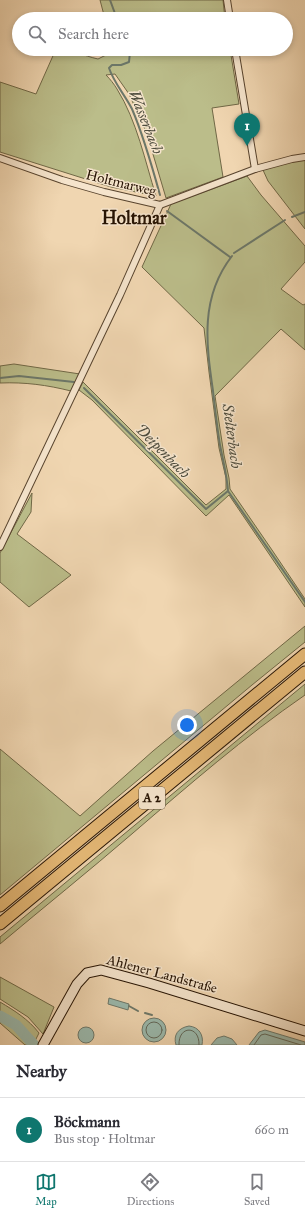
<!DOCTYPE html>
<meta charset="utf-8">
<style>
:root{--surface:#fff;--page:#f2f2f3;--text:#2b2b33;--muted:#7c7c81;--line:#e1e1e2;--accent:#0f766e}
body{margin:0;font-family:"IM FELL Great Primer",serif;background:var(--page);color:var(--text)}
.you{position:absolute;left:187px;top:725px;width:14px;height:14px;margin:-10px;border:3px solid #fff;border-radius:50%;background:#1a73e8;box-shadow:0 0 0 6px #1a73e833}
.badge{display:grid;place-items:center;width:26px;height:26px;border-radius:50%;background:var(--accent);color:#fff;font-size:13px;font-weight:700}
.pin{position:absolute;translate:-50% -33px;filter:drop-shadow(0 1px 2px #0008)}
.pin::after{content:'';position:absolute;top:21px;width:14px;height:12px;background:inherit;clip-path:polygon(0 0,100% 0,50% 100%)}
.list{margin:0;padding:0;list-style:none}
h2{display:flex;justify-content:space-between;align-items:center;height:52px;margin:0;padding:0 16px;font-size:17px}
h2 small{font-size:13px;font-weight:400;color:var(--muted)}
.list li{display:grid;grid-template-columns:26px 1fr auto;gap:12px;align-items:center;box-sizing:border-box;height:64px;padding:0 16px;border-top:1px solid var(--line)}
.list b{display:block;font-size:15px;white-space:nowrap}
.list p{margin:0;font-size:13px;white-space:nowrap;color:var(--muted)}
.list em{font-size:13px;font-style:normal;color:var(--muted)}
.icon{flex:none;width:22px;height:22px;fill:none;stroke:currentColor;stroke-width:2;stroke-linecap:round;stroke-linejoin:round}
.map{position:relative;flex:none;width:305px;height:1045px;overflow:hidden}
.search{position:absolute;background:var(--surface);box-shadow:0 2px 6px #0003;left:12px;right:12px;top:12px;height:44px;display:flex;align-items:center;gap:10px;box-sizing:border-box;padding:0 14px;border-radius:22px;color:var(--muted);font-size:15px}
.sheet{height:116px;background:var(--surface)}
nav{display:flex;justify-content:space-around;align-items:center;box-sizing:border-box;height:56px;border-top:1px solid var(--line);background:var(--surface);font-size:11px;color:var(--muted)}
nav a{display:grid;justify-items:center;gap:2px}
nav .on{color:var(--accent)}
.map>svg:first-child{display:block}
.green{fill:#bbbd8a;stroke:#706846}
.water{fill:#9ab9ad;stroke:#6c7769}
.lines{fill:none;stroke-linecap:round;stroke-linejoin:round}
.shore{stroke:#606658;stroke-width:1}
.stream{stroke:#6c7769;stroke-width:2}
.river{stroke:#9ab9ad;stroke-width:11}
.street-casing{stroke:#58442e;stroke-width:8}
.secondary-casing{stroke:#261303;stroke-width:11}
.highway-casing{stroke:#261303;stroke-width:13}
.street{stroke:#f5e4cc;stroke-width:6}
.secondary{stroke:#f5e4cc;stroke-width:9}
.highway{stroke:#e8bb78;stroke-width:11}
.labels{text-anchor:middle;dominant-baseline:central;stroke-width:3;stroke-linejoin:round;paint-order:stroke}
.shield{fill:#f5e4cc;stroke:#64523f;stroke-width:1}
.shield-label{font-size:13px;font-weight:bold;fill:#261303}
.street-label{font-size:14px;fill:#261303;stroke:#f5e4cc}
.water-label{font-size:15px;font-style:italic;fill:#4f4d3e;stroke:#f5e4cc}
.district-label{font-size:18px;font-weight:bold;fill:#261303;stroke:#f5e4cc}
</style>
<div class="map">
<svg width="305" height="1045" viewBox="0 0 305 1045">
<rect width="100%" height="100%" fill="#f0d6b1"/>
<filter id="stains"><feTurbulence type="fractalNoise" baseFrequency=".005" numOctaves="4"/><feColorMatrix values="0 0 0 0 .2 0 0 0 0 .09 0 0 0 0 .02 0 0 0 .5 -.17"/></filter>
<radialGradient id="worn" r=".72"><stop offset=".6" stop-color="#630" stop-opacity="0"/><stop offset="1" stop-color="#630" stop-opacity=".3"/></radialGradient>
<g class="green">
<polygon points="100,0 223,0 225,19 105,19"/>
<path d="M56 49C71 49 84 56 98 59L106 55 109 49H230L239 104 212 108 223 177 166 198 147 134 129 94 115 74 106 75C110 79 114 84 117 89 137 121 145 161 156 196L111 187 0 152V82L36 94Z"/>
<polygon points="305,160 305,229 268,181 263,170 291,161"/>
<polygon points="247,176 261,195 305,246 305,262 281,289 303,305 305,304 305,350 281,329 215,396 224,455 229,478 230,489 272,550 305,599 305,607 229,495 206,516 92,400 79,390 83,382 206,505 226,489 226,478 219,448 209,372 204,328 142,267 171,204"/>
<path d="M14 364 80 374 71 391C47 385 25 382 0 383V366Z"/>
<polygon points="32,493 31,512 17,534 71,575 29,607 0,582 0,553"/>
<polygon points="305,626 305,642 252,685 0,895 0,749 80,816 153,751"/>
<path d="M305 684V695C244 737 189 785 133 833 89 871 44 907 0 944V937Z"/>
<polygon points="0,977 54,1007 43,1034 28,1017 0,999"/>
<path d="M0 1002C15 1011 28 1019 39 1033L33 1045H25L0 1023Z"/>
</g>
<g class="water">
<polygon points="109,998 129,1004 128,1010 108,1004"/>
<circle cx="154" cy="1030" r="12"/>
<path d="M189 1026C199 1027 204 1035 202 1045H176C173 1035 178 1028 189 1026Z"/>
<circle cx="86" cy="1035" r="8"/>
<polygon points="265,1030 305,1042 305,1045 249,1045 259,1032"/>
<polygon points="224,1036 232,1039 237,1045 211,1045 217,1038"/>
</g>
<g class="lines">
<g class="shore">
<circle cx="154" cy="1030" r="8"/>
<path d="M179 1045C178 1025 200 1025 199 1045"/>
<polyline points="254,1045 261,1035 265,1034 301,1045"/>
</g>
<g class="stream">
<polyline points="110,0 117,19"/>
<path d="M129 49 130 52 129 62 121 65H112L109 68C114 83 125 95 132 109 144 137 152 166 160 195"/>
<polyline points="167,211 230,257"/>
<polyline points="292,217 305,212"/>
<polyline points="234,253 285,220"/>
<path d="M232 256C200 297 206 343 213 391 215 409 217 427 220 445 223 461 227 475 228 491L305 602"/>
<polyline points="0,378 19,376 74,382"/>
<polyline points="84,388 206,509 228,491"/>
<polyline points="129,1006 138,1011"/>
<polyline points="145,1013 152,1015"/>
</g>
<polyline class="river" points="0,1016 16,1025 34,1045"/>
<defs>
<g id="street">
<polyline points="227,0 230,19"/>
<polyline points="235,49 255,169"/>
<polyline points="0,158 62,180 104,192 160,205 255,169 292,159 305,157"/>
<polyline points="0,547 120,295 160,205"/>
</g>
<polyline id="secondary" points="43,1045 77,984 87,973 101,970 149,983 305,1031"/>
<g id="highway">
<polyline points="0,906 305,654"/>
<polyline points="0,924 305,672"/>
</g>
</defs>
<use href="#street" class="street-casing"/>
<use href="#secondary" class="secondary-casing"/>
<use href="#highway" class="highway-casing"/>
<use href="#street" class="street"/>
<use href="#secondary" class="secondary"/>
<use href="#highway" class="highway"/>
</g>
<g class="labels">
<rect class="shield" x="139" y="787" width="26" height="22" rx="3"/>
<g class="shield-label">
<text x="152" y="798">A 2</text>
</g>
<g class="street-label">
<text transform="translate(121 183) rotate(14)">Holtmarweg</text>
<text transform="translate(162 974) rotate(15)">Ahlener Landstraße</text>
</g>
<g class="water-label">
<text transform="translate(146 122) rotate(68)">Wasserbach</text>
<text transform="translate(232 436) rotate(82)">Stelterbach</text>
<text transform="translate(163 451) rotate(45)">Deipenbach</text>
</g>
<g class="district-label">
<text x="134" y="218">Holtmar</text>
</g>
</g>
<rect width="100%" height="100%" filter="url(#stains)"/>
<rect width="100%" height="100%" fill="url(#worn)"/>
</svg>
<div class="you"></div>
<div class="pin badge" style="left:247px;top:146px">1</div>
<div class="search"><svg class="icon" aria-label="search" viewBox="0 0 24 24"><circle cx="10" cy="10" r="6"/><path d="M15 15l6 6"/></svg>Search here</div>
</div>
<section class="sheet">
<h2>Nearby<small></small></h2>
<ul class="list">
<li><span class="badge">1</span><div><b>Böckmann</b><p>Bus stop · Holtmar</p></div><em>660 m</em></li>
</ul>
</section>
<nav>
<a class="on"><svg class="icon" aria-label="map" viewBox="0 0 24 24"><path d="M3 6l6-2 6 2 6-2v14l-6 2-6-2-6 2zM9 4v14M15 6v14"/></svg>Map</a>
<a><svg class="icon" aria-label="directions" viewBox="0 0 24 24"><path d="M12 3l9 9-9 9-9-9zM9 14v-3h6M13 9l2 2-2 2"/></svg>Directions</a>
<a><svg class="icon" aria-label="saved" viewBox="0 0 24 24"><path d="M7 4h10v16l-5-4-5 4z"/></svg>Saved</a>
</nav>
